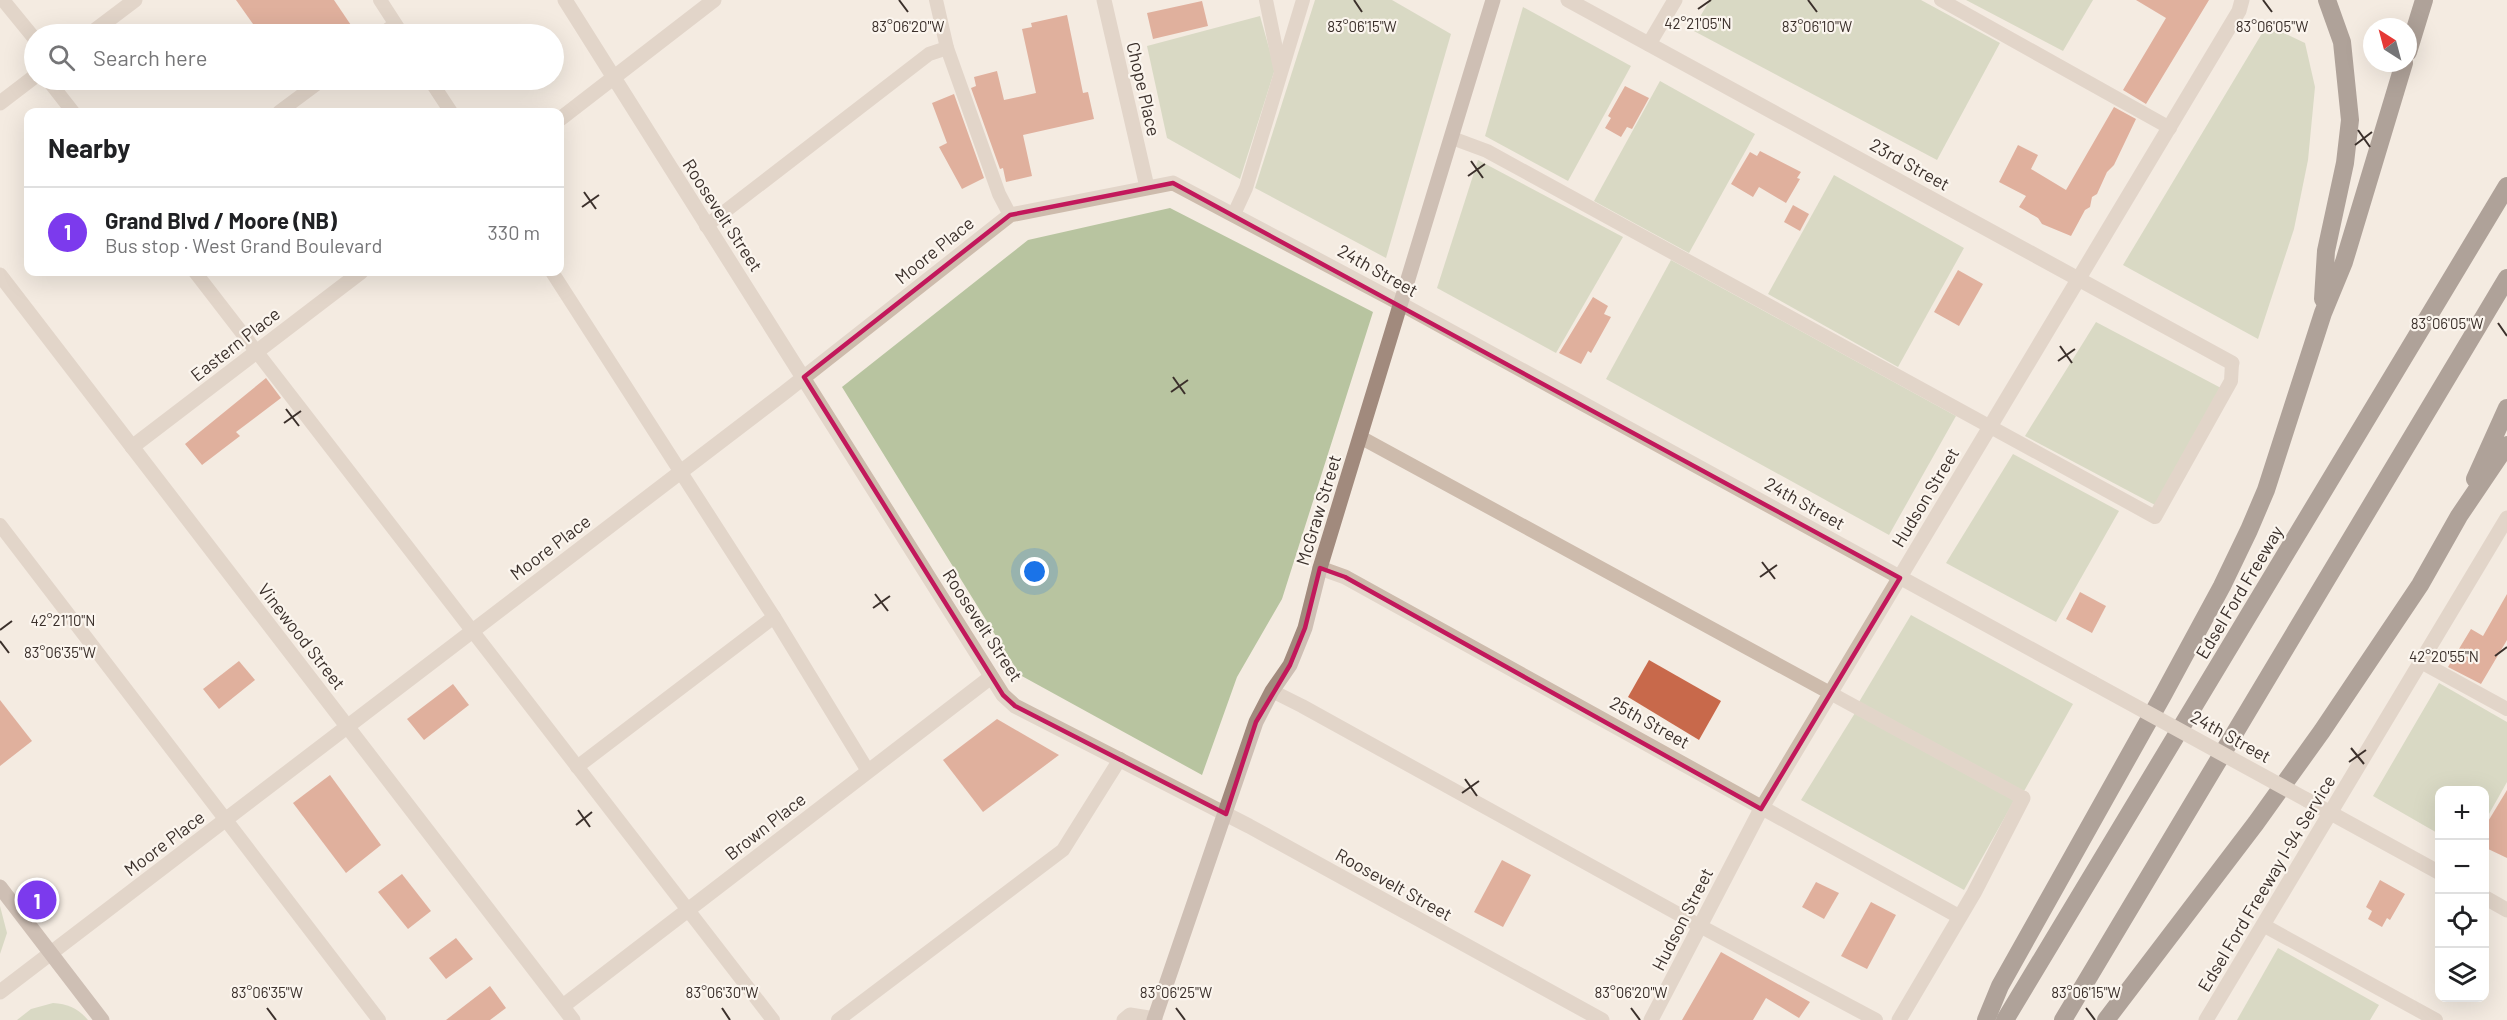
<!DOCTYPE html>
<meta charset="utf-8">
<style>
:root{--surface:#fff;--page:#f6f6f6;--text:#202124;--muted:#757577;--line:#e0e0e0;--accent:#7c3aed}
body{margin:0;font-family:Barlow,sans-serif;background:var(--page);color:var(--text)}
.controls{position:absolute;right:18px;bottom:18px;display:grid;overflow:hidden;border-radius:12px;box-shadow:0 6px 24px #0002}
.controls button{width:54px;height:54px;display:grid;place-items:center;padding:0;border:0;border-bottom:2px solid var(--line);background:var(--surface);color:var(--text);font:30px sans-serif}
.compass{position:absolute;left:2363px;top:18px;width:54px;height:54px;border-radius:50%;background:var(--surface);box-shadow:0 6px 24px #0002;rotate:324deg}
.you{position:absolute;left:1035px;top:572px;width:21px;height:21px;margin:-15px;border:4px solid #fff;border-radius:50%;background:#1a73e8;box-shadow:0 0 0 9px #1a73e833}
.badge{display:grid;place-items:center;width:39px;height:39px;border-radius:50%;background:var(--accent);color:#fff;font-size:20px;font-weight:700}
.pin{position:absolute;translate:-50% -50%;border:3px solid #fff;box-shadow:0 2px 6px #0006}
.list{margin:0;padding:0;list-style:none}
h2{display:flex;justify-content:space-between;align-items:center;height:78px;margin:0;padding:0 24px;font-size:26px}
h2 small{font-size:20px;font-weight:400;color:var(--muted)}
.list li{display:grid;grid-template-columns:39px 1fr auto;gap:18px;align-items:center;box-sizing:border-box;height:90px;padding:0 24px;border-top:2px solid var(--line)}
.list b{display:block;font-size:22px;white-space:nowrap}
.list p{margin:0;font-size:20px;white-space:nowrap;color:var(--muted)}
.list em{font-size:20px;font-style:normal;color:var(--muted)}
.icon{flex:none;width:33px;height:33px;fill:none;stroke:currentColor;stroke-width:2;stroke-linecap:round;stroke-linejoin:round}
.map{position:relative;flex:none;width:2507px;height:1020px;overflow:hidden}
.search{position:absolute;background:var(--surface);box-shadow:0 6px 24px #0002;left:24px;top:24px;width:540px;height:66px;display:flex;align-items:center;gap:15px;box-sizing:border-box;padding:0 21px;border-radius:33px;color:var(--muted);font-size:22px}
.panel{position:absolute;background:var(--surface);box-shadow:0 6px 24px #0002;left:24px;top:108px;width:540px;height:168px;border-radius:12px}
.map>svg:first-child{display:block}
.green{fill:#b8c4a0}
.building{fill:#c8694b}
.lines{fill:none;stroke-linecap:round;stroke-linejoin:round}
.lane{stroke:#cdbbac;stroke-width:14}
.street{stroke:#cdbbac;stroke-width:15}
.secondary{stroke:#a18a7d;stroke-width:15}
.highway{stroke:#5c4a42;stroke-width:18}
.street-bridge{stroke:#cdbbac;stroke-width:15}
.marked{fill:none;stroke:#c2185b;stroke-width:4.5;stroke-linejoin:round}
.ticks{fill:none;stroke:#3b302b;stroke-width:2}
.labels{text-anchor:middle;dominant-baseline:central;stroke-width:4.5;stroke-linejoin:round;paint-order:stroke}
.street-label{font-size:18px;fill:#3b302b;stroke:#fbf5ee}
.ticks-label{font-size:15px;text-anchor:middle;fill:#3b302b;stroke:#fbf5ee;stroke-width:4.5;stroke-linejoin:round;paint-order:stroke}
</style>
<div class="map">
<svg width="2507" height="1020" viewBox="0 0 2507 1020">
<rect width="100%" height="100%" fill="#f4ebe1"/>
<g class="green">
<polygon points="1315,0 1392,0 1451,34 1386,258 1255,188"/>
<polygon points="1710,0 1921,0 2000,43 1937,160 1692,30"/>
<polygon points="1966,0 2093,0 2063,51"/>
<polygon points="1523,7 1631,66 1568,181 1485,136"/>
<polygon points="1260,16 1275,69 1240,179 1167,138 1147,46"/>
<polygon points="2267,25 2305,43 2315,87 2308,160 2294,229 2258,339 2123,265"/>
<polygon points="1660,81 1755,134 1689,253 1594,201"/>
<polygon points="1478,160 1623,237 1556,353 1437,288"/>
<polygon points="1834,175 1964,248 1898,367 1768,294"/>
<polygon points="1170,208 1373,312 1282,599 1237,677 1202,775 1020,675 842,387 1028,240"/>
<polygon points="1671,260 1956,416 1889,535 1606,379"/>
<polygon points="2096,322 2221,388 2155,505 2025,436"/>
<polygon points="2013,454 2119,511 2056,622 1946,563"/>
<polygon points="1911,615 2073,704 2023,793 1859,702"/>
<polygon points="2439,683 2507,722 2507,782 2485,821 2484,790 2440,790 2439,834 2373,796"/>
<polygon points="1855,713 2015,799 1964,890 1801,800"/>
<polygon points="0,906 7,933 0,954"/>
<polygon points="2278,948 2379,1005 2370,1020 2237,1020"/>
<path d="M53 1003C68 1004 78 1008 88 1020H17L31 1009Z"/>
</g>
<g class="building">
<polygon points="236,0 334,0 357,34 260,34"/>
<polygon points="2136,0 2209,0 2146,104 2123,90 2166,18"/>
<polygon points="1202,1 1208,26 1153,39 1147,13"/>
<polygon points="1067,15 1083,93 1088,92 1094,119 1023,135 1032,176 1006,182 1003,168 1000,169 971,88 976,86 974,77 997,71 1004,100 1036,93 1022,29 1032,27 1031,23"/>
<polygon points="1625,86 1649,98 1632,129 1627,127 1621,137 1605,128 1611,118 1608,116"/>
<polygon points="954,94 984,178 962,189 939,147 947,143 932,103"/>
<polygon points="2114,107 2136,119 2114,165 2107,172 2097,194 2092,197 2090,207 2085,210 2071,236 2042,224 2038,218 2019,207 2026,196 1999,182 2018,145 2038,155 2031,169 2066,190"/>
<polygon points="1760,151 1801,172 1797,178 1800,179 1786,203 1759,187 1753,197 1731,184 1750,152 1757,156"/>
<polygon points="1793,205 1809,214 1800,231 1784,222"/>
<polygon points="1958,270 1983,284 1959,326 1934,312"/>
<polygon points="1593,297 1608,306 1604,314 1611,317 1591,353 1588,351 1581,364 1559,353"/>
<polygon points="266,378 281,398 236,432 240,436 202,465 185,444"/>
<polygon points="2080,592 2106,606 2092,633 2066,619"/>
<polygon points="2507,594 2507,640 2481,684 2448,667 2471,629 2483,636"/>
<polygon points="1649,660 1721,701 1699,740 1628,697"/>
<polygon points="239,661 255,680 219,709 203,689"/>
<polygon points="453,684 469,705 424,740 407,719"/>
<polygon points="0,700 32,741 0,766"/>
<polygon points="997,719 1059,755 983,812 943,760"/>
<polygon points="330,775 381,845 346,873 293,803"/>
<polygon points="2507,790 2507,858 2484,847 2484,828"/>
<polygon points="1502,860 1531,875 1503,927 1474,912"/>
<polygon points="402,874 431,911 408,929 378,892"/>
<polygon points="2380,880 2405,894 2390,920 2387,918 2382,927 2368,919 2372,911 2366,907"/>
<polygon points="1816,882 1839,893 1824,919 1802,907"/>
<polygon points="1871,902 1896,915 1867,969 1841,956"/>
<polygon points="456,938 473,959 446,979 429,958"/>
<polygon points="1721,952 1810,1002 1799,1018 1766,998 1753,1020 1682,1020"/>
<polygon points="490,986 506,1008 490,1020 446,1020"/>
</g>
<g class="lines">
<g class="lane">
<polyline points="3,0 34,38"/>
<polyline points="380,0 402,34"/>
<polyline points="936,0 947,48 999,194 1010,215"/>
<polyline points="1266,0 1280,68"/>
<polyline points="1941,0 2170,128"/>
<polyline points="382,34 395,24"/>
<polyline points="48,80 73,112"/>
<polyline points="430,80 451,112"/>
<polyline points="279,112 322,80"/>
<polyline points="1452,138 1487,151 2155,517 2231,381 2232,363"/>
<polyline points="1234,214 1246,188 1303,0"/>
<polyline points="706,226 929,54 947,48"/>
<polyline points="195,272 773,1020"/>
<polyline points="552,272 774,617 868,771"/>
<polyline points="1360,437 2023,798"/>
<polyline points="0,525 379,1020"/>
<polyline points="2421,662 2507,709"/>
<polyline points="1272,691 1302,706 1700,926 1876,1020"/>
<polyline points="577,767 774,617"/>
<polyline points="2263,925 2436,1020"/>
<polyline points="838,1020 1063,850 1120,759"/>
</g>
<g class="street">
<polyline points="565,0 1003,695 1015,706 1249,826 1602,1020"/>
<polyline points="1104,0 1147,187"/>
<polyline points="1568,0 2232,363"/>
<polyline points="90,34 135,0"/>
<polyline points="1649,44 1675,0"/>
<polyline points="0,103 34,77"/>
<polyline points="560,119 714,0"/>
<polyline points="0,275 573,1020"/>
<polyline points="132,447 361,272"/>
<polyline points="1320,568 1345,577 1958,916"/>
<polyline points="2307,800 2440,873"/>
<polyline points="2484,897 2507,910"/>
<polyline points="0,992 784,393 1010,215 1173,183 1401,304 2093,683"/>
<polyline points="563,1006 991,677"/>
<polyline points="1124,1020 1130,1015 1155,1019"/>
<polyline points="1651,1020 1761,809 2239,11 2242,0"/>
<polyline points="1899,1020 1974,893 2023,798"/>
<polyline points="2206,1020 2507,518"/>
</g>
<g class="secondary">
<polyline points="0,887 102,1020"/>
<polyline points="1154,1020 1256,722 1272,691 1290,665 1305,628 1320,568 1493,0"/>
</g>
<g class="highway">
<polyline points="2408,52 2424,0"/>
<polyline points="2323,299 2326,251 2345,163 2350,120 2342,42 2327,0"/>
<polyline points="2475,479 2507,408"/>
<polyline points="1986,1020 2000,986 2163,695 2222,586 2249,530 2266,490 2323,313 2344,262 2404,63"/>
<polyline points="2005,1020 2507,186"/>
<polyline points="2063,1020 2507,278"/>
<polyline points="2106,1020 2256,823 2322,731 2420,585 2459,516 2507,445"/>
</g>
<polyline class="street-bridge" points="2093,683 2307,800"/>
</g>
<path d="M0 0H2507V1020H0ZM1173 183 1900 578 1761 809 1345 577 1320 568 1305 628 1290 665 1256 722 1226 814 1015 706 1003 695 804 377 1010 215Z" fill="#f4ebe1" fill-opacity=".55" fill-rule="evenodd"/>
<path class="marked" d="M1173 183 1900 578 1761 809 1345 577 1320 568 1305 628 1290 665 1256 722 1226 814 1015 706 1003 695 804 377 1010 215Z"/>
<path class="ticks" d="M899 0 908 12M1354 0 1362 12M1808 0 1817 12M2263 0 2272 12M1698 9 1711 0M2358 130 2370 147M2355 145 2372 132M1471 161 1483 178M1468 176 1485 164M584 192 596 209M582 207 599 195M2498 323 2507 336M2060 346 2072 363M2058 361 2075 349M1173 377 1185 394M1171 392 1188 380M286 409 299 426M284 423 301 411M1762 562 1775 579M1760 577 1777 565M875 594 888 611M873 608 890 596M0 630 12 621M0 641 9 653M2495 656 2507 647M2351 748 2364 764M2349 762 2366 750M1465 779 1477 796M1462 793 1479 781M578 810 590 827M576 825 592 812M267 1008 276 1020M722 1008 730 1020M1176 1008 1185 1020M1631 1008 1640 1020M2086 1008 2095 1020"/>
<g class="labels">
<g class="street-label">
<text transform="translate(1144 89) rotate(77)">Chope Place</text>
<text transform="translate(1910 164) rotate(29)">23rd Street</text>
<text transform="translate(723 215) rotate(57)">Roosevelt Street</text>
<text transform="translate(934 250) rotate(-39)">Moore Place</text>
<text transform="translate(1378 270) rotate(29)">24th Street</text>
<text transform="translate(235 344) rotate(-38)">Eastern Place</text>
<text transform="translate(1925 497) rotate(-59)">Hudson Street</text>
<text transform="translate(1805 503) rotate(29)">24th Street</text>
<text transform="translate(1318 510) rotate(-73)">McGraw Street</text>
<text transform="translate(550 547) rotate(-37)">Moore Place</text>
<text transform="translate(2239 592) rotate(-59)">Edsel Ford Freeway</text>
<text transform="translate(983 625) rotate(57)">Roosevelt Street</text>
<text transform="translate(302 636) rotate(52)">Vinewood Street</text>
<text transform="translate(1650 722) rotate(29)">25th Street</text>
<text transform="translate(2231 736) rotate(29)">24th Street</text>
<text transform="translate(765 826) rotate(-38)">Brown Place</text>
<text transform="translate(164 843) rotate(-37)">Moore Place</text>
<text transform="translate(2266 883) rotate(-59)">Edsel Ford Freeway I-94 Service</text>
<text transform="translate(1394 884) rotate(29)">Roosevelt Street</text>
<text transform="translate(1682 919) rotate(-63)">Hudson Street</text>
</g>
</g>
<g class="ticks-label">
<text x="1698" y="29">42°21'05"N</text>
<text x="908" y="32">83°06'20"W</text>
<text x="1362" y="32">83°06'15"W</text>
<text x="1817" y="32">83°06'10"W</text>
<text x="2272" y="32">83°06'05"W</text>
<text x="2447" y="329">83°06'05"W</text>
<text x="63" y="626">42°21'10"N</text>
<text x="60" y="658">83°06'35"W</text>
<text x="2444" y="662">42°20'55"N</text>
<text x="267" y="998">83°06'35"W</text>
<text x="722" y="998">83°06'30"W</text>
<text x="1176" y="998">83°06'25"W</text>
<text x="1631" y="998">83°06'20"W</text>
<text x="2086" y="998">83°06'15"W</text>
</g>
</svg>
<div class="controls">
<button>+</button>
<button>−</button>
<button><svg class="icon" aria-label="locate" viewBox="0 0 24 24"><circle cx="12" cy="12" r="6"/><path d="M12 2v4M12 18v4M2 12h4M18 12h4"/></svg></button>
<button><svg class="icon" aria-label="layers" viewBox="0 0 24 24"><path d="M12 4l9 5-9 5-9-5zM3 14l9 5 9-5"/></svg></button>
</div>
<svg class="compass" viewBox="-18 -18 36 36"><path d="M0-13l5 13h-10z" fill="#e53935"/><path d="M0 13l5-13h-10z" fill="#757577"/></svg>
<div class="you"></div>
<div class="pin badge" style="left:37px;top:900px">1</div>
<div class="search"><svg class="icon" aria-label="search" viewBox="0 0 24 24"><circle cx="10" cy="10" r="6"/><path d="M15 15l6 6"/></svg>Search here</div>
<section class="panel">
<h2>Nearby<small></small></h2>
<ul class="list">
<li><span class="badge">1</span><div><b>Grand Blvd / Moore (NB)</b><p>Bus stop · West Grand Boulevard</p></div><em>330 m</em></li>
</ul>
</section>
</div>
